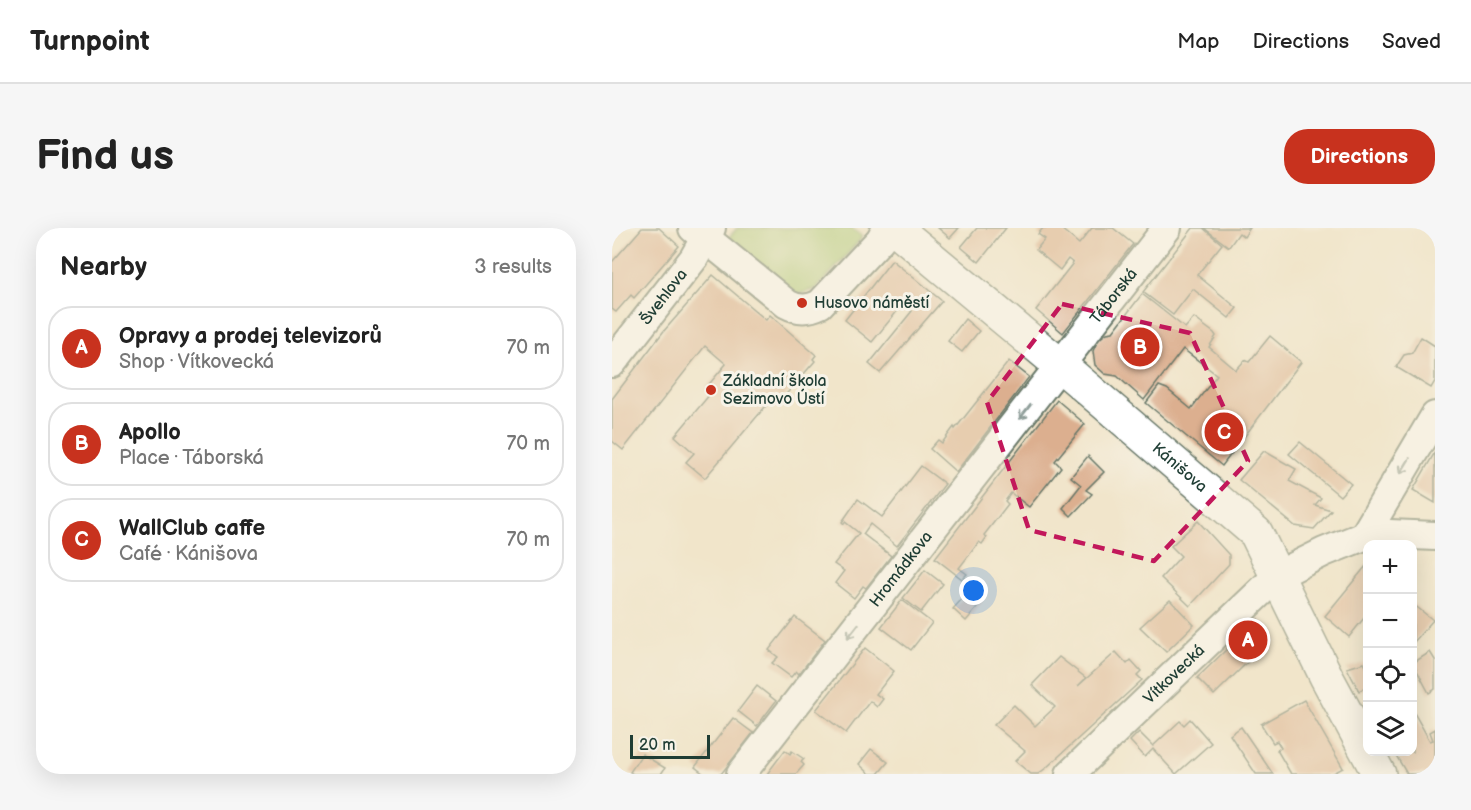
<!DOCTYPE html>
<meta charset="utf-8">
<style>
:root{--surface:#fff;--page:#f6f6f6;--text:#222;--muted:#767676;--line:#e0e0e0;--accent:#c8321e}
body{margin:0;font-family:"Balsamiq Sans",sans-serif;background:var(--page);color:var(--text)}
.controls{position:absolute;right:18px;bottom:18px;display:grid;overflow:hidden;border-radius:12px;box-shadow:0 6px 24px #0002}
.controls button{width:54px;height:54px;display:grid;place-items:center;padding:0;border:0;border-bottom:2px solid var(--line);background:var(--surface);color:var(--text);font:30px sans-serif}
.scale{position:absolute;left:18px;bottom:15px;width:80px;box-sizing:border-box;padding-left:6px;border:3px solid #1f3d34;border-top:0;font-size:16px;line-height:21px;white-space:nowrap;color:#1f3d34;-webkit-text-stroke:4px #f7f3e8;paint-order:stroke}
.you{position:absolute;left:362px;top:363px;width:21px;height:21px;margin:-15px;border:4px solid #fff;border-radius:50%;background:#1a73e8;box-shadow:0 0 0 9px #1a73e833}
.badge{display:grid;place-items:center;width:39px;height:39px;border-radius:50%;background:var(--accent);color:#fff;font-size:20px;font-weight:700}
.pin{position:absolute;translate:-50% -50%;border:3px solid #fff;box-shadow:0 2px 6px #0006}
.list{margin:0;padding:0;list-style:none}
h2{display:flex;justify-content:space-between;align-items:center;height:78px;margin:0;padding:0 24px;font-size:26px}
h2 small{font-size:20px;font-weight:400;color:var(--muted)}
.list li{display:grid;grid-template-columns:39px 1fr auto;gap:18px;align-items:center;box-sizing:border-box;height:84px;margin:0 12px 12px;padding:0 12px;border:2px solid var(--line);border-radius:24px}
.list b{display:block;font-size:22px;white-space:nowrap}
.list p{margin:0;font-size:20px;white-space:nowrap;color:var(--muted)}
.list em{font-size:20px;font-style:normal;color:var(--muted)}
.icon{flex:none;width:33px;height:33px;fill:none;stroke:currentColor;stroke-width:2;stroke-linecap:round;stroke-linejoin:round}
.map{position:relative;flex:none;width:823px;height:546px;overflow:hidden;border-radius:24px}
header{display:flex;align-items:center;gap:36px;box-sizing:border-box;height:84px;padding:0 30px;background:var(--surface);border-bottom:2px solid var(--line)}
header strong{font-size:28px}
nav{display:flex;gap:33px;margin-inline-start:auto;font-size:21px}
.intro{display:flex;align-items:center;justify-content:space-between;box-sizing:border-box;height:144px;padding:0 36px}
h1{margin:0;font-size:42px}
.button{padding:15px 27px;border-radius:24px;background:var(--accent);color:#fff;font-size:21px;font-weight:700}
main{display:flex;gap:36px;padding:0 36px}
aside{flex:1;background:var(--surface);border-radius:24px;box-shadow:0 6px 24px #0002}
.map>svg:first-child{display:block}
.green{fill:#a6c972;stroke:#628353;stroke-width:1.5}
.building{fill:#dcaf8f}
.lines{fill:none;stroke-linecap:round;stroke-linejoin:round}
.minor-casing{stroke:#687869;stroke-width:32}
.tertiary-casing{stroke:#687869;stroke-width:36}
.minor{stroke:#fff;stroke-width:28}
.tertiary{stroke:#fff;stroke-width:33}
.oneway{stroke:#8f9e9a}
.marked{fill:none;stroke:#c2185b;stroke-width:4.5;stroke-dasharray:12 8;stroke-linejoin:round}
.poi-dot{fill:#c8321e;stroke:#f7f3e8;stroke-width:2}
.labels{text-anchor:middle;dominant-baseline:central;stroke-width:6;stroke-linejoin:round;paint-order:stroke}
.street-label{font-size:16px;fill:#1f3d34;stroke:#f7f3e8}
.poi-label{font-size:16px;fill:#1f3d34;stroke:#f7f3e8;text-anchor:start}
</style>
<header>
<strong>Turnpoint</strong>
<nav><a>Map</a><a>Directions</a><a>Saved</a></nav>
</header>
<div class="intro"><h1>Find us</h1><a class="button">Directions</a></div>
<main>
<aside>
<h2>Nearby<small>3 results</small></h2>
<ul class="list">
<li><span class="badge">A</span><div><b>Opravy a prodej televizorů</b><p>Shop · Vítkovecká</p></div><em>70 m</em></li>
<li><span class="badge">B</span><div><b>Apollo</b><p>Place · Táborská</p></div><em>70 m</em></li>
<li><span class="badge">C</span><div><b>WallClub caffe</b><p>Café · Kánišova</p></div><em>70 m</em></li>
</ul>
</aside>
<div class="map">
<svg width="823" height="546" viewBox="0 0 823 546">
<rect width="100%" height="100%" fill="#f7f3e8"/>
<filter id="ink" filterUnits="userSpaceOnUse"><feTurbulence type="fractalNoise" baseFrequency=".0167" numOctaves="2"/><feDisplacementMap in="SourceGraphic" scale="12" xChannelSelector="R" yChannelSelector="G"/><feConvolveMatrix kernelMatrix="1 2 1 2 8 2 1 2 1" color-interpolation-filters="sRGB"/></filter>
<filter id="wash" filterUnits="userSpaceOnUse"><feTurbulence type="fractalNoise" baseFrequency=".008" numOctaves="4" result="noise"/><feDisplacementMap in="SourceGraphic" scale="24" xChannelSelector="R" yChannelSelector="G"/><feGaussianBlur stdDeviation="1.35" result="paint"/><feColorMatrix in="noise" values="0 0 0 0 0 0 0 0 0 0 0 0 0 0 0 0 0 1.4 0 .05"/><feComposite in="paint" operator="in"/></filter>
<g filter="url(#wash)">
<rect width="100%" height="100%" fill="#f1e5cb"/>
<polygon class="green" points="125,0 239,0 249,7 249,11 210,55 203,61 185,67 115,12"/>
<g id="blocks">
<g class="building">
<polygon points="30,0 47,0 67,18 22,70 19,67 4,84 0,81 0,34"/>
<polygon points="326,0 347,0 338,10"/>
<polygon points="365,0 394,0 367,34 349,19"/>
<polygon points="431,0 448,0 467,16 480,0 501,0 521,16 451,105 424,82 461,35 456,31 448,42 424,22 433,11 426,6"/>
<polygon points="581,0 591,0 610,16 585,47 625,80 617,90 581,61 561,87 531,64"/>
<polygon points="592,0 638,0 632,9 627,5 617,19"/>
<polygon points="280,32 330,73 268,145 257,136 300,83 291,76 260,114 233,92"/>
<polygon points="101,47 154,92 158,87 204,127 201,131 203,133 170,171 164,166 93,250 74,234 82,225 63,208 99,165 93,161 114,136 93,118 11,222 0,213 0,171 51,104"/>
<polygon points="530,66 573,100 582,90 602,105 604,108 597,119 624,142 633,132 637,134 658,108 689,134 610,238 534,175 547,158 555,161 579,181 605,147 571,121 532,172 505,148 493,146 483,137 481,123 486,112 495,105 501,104"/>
<polygon points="353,91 367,103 350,124 336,113"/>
<polygon points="809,109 823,118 823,153 819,160 784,139 792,127 800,125"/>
<polygon points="397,133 417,149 344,244 318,221 326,212 330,215 342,199 343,201"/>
<polygon points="445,172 473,196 443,233 449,239 417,279 399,265 393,273 396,276 372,307 375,309 370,316 367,314 347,340 355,346 350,351 323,330"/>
<polygon points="688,214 739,256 728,268 677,226"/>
<polygon points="652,223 684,241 677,253 709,270 703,277 719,282 702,301 683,298 627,252"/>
<polygon points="823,224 823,275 801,262"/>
<polygon points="476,228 492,244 474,262 480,266 459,288 451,280 469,257 459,249"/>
<polygon points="309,238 333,256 285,318 258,296 251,306 279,328 254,360 251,358 242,370 223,355 232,343 222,336 247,305 233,294 232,296 230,294 246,271 270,289"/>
<polygon points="586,293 617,327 617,336 578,378 549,350 569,328 559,318"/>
<polygon points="754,338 756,385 737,409 713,388"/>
<polygon points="313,342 331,356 309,384 291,370"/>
<polygon points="358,362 371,373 354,393 341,381"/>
<polygon points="290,372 320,395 299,422 269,399"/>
<polygon points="558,372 582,397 554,424 528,399"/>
<polygon points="801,376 821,392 801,415"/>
<polygon points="183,389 213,412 187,446 184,443 179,449 160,435 166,429 157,422"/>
<polygon points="646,391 658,412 602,467 585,450"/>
<polygon points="253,420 282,443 264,466 271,471 265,479 258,473 234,505 204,482"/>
<polygon points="504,424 515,436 519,432 529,443 525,447 530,452 434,540 426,546 419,546 403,533 413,523 382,497 402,477 423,498 443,479 420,457 447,429 474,450 466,458"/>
<polygon points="818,424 823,432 823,461 817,465 801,435"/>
<polygon points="752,435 756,442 756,458 747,463 735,440"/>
<polygon points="145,458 164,473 145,498 126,483"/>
<polygon points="692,472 731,540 720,546 679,546 665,522 669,520 665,513 661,515 649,496"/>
<polygon points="801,483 818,513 821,512 818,504 823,501 823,546 795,546 782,524 801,524"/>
<polygon points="121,490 141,505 109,546 92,546 83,539"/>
<polygon points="578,491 599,515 564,546 541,521 533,529 518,513 527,504 541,518 568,493 572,497"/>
<polygon points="629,499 661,546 644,546 618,507"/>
<polygon points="259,521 276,534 266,546 258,546 247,536"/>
<polygon points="173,522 178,526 180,523 192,531 189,534 192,537 184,546 155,546"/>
<polygon points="30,526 53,540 49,546 21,546 18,544"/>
</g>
</g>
</g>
<g filter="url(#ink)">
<use href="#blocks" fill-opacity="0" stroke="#687869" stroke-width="1.5"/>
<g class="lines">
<defs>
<g id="minor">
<path d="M81 0 175 76C186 82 196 82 208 76L268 12 275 0"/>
<path id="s1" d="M0 135 82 30 99 0"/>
<polyline points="752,308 823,188"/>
<path id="s2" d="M129 546 555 0"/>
<path id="s3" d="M458 546 666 347 712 324 752 308 778 306 823 308"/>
</g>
<g id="tertiary">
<path id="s4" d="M283 0 448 137 644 305 715 450 767 546"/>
</g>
</defs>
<use href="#minor" class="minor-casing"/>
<use href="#tertiary" class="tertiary-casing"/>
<use href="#minor" class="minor"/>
<use href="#tertiary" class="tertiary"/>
</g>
<defs><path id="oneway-shaft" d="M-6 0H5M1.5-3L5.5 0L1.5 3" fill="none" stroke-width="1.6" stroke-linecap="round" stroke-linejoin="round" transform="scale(1.5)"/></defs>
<g class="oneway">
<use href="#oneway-shaft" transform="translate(413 184) rotate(128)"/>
<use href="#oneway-shaft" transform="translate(793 238) rotate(121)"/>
<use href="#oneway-shaft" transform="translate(241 403) rotate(128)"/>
</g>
</g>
<path d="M0 0H823V546H0ZM450 76 578 105 636 233 542 333 417 302 375 174Z" fill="#f1e5cb" fill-opacity=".55" fill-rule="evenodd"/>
<path class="marked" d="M450 76 578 105 636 233 542 333 417 302 375 174Z"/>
<g class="poi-dot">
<circle cx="190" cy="75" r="6"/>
<circle cx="99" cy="162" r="6"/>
</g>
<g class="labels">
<g class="street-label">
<text stroke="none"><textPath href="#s2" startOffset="606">Táborská</textPath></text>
<text stroke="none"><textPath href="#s1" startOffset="84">Švehlova</textPath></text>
<text stroke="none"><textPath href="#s4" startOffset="372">Kánišova</textPath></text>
<text stroke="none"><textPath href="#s2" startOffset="260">Hromádkova</textPath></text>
<text stroke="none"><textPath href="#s3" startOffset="144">Vítkovecká</textPath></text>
</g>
<g class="poi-label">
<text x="202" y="75">Husovo náměstí</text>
<text x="111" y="153">Základní škola<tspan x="111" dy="18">Sezimovo Ústí</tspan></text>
</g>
</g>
</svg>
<div class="controls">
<button>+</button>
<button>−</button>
<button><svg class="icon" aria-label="locate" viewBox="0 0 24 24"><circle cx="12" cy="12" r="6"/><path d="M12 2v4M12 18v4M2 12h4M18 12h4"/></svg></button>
<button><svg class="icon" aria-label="layers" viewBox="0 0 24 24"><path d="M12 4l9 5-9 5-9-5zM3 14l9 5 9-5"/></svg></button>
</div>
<div class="scale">20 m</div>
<div class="you"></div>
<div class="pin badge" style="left:636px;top:412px">A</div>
<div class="pin badge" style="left:528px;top:119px">B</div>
<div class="pin badge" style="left:612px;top:204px">C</div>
</div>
</main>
